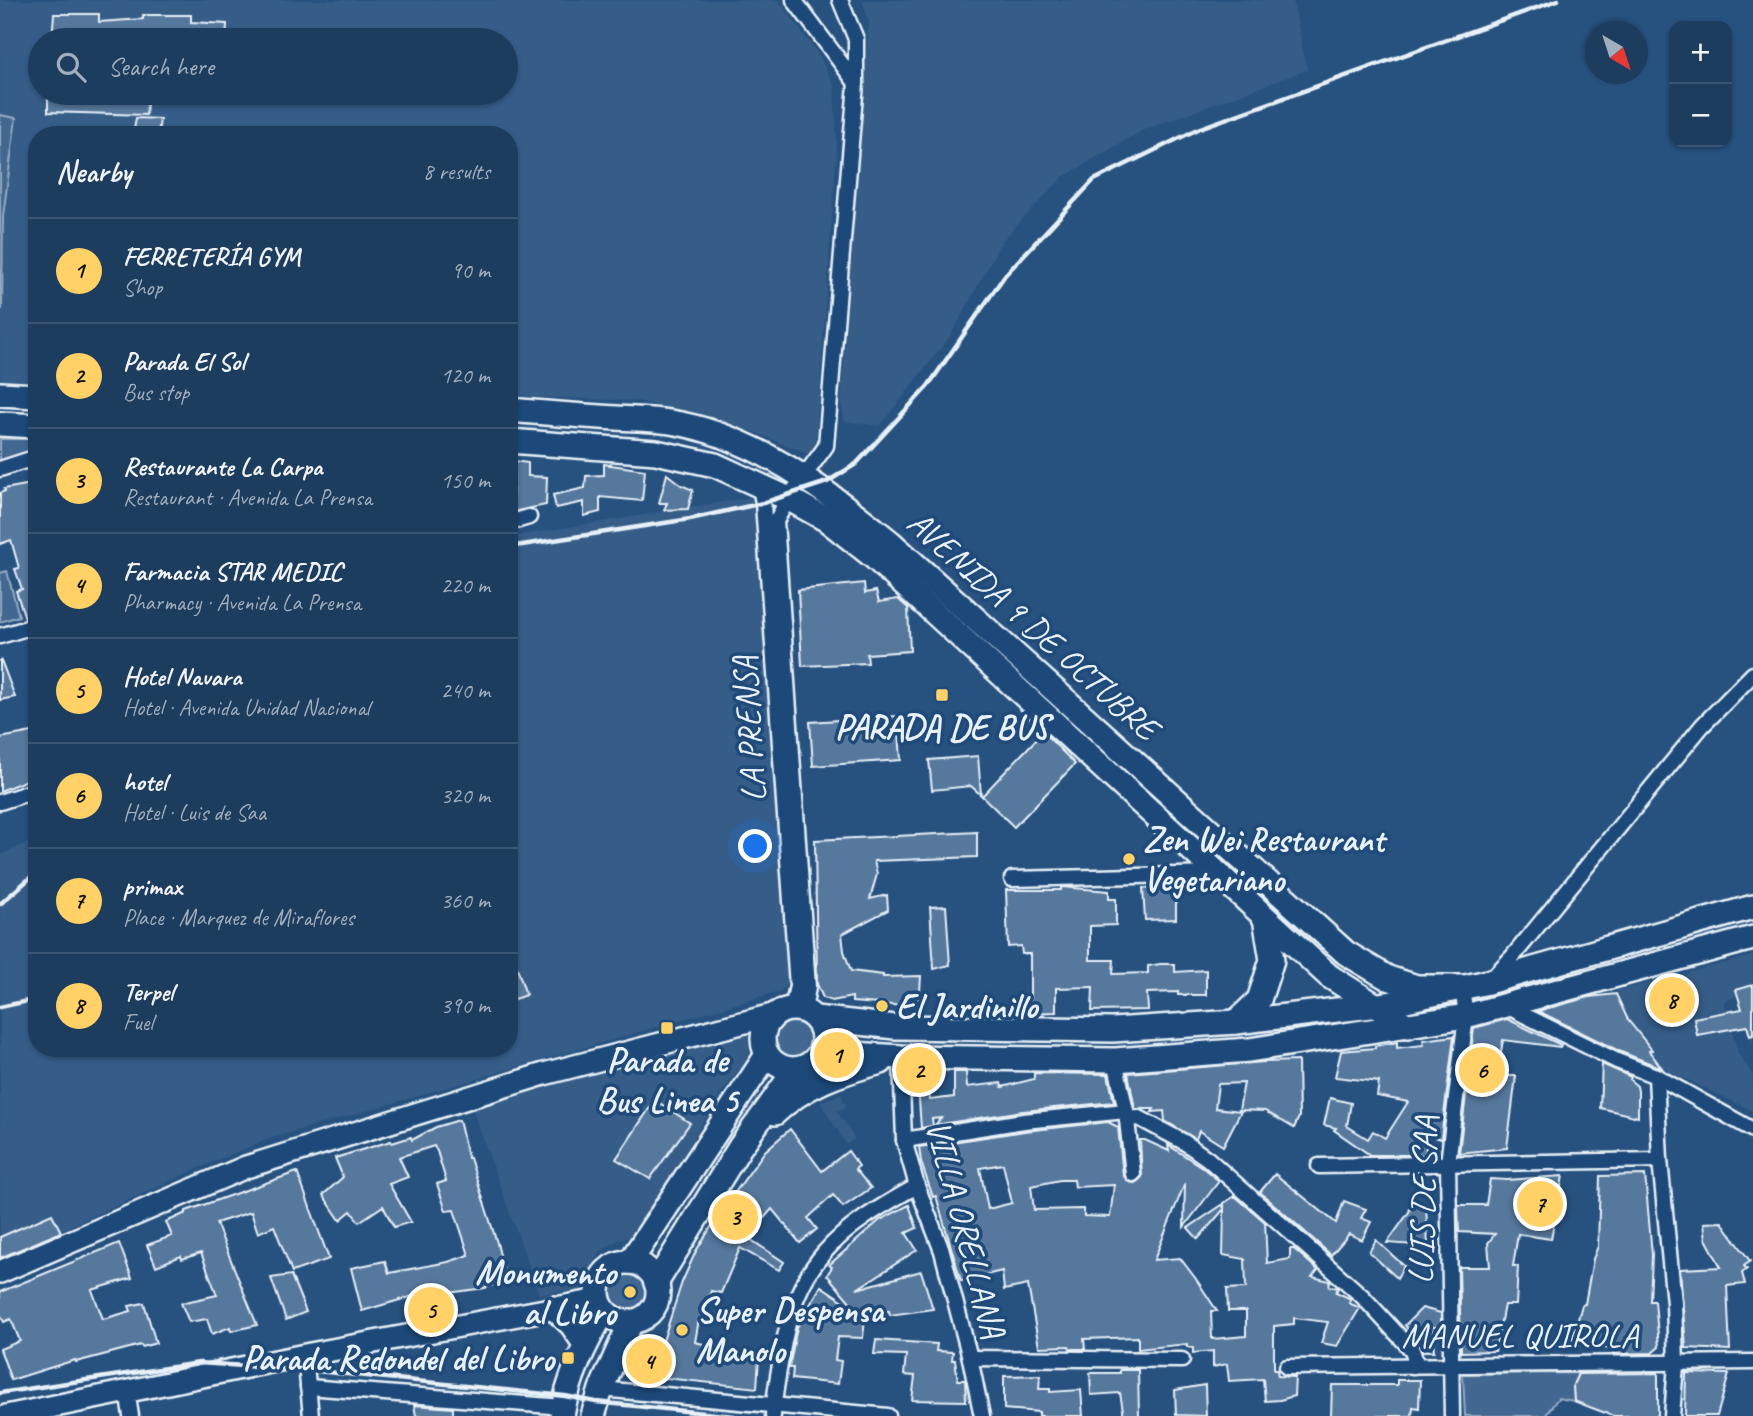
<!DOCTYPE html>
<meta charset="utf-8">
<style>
:root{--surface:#1d3d5f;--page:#254465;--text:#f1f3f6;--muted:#a0aebd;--line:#3b5674;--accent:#ffd166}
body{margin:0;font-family:Caveat,sans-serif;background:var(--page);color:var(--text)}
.controls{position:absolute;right:21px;top:21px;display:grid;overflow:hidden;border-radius:14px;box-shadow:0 2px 5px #0004}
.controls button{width:63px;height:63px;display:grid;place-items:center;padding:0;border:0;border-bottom:2px solid var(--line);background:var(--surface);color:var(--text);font:35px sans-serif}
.compass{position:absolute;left:1585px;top:21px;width:63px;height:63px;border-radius:50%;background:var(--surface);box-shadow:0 2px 5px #0004;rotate:141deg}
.you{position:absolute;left:756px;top:847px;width:24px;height:24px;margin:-18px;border:5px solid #fff;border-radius:50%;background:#1a73e8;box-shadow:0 0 0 10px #1a73e833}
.badge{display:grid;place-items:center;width:46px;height:46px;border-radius:50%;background:var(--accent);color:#111;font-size:23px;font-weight:700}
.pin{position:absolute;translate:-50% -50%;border:4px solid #fff;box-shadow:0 2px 7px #0006}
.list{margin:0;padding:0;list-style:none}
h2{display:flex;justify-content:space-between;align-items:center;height:91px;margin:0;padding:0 28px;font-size:30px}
h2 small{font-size:23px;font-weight:400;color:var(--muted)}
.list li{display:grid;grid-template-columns:46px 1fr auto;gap:21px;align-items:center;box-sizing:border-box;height:105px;padding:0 28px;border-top:2px solid var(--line)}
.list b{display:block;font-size:26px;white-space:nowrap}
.list p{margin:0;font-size:23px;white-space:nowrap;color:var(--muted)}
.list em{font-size:23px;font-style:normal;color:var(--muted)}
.icon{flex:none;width:38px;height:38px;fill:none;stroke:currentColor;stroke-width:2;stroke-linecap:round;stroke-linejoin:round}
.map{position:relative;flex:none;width:1753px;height:1416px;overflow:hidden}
.search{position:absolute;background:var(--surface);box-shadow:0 2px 5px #0004;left:28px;top:28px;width:490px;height:77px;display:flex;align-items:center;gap:18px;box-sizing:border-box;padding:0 24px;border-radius:38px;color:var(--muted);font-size:26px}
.panel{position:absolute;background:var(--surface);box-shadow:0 2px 5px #0004;left:28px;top:126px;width:490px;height:931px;border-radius:28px}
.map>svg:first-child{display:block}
.built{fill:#355d88;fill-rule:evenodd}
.green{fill:#436891;stroke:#96acc4;stroke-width:2}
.building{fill:#57789d;stroke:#e8f1f8;stroke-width:2;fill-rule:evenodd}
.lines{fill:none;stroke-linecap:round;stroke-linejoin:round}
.street-casing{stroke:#e8f1f8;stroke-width:19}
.secondary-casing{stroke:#e8f1f8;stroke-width:26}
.primary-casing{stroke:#e8f1f8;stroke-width:28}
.street{stroke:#1f4a7a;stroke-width:14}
.secondary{stroke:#1f4a7a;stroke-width:21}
.primary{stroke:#1f4a7a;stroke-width:23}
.rail{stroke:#e8f1f8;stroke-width:4.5}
.poi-dot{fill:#ffd166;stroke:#1f4a7a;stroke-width:2.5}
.labels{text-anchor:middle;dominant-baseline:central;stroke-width:7;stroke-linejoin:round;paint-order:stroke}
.street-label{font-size:35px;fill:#e8f1f8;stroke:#1f4a7a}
.poi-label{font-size:35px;font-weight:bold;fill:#e8f1f8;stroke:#1f4a7a;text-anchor:start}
</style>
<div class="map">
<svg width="1753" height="1416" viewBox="0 0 1753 1416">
<rect width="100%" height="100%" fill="#27517f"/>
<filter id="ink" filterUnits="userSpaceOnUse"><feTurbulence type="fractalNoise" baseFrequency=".0143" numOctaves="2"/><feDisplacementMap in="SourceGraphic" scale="14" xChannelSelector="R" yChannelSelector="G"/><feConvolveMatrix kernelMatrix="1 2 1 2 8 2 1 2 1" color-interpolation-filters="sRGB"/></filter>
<g filter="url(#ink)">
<g class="built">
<path d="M0 0H779L820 57 834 85 837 147 816 442 808 454 757 433 638 401 509 396V135H37V384L0 382ZM40 40H506V93H40Z"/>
<polygon points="862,0 1293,0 1307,70 1143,130 1063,177 1002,241 951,335 880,426 844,421 841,400 869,22"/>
<polygon points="753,497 761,509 792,978 781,991 272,1138 217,1160 0,1258 0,855 37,839 37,1048 509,1048 509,537"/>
<polygon points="1753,955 1753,1046 1737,996 1724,1001 1738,1053 1753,1075 1753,1111 1662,1068 1631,1026 1617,991 1725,963 1727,966 1726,963"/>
<polygon points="748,1027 749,1057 719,1096 636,1234 616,1241 600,1252 581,1290 539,1294 471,1105"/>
<polygon points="841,1094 846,1107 837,1111 855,1139 846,1144 820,1102"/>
</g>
<g class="green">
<polygon points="0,115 16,118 3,216 2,309 0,309"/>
<polygon points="0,439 30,439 33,451 0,461"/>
<polygon points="7,571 19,616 0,622 0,573"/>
<circle cx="794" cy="1040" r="24"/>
<circle cx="628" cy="1291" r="25"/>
<polygon points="1578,1373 1573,1385 1574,1401 1558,1398 1545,1416 1465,1416 1463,1374"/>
</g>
<g class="building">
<polygon points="54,14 99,14 99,22 143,19 143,15 191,15 191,22 227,24 226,40 52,40"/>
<polygon points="48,93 148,93 146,115 48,112"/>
<polygon points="136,118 160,119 158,135 133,135"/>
<polygon points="514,461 528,463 528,476 547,477 546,505 512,512"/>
<polygon points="604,464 645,470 642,501 600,497 600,512 584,516 584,502 556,508 553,495 585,488 586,476 604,475"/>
<polygon points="667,474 681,485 693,490 688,509 664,510 667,503 659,503"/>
<polygon points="37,483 37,613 25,618 16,591 22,589 15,569 19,568 11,540 0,544 0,493 5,491 4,489"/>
<polygon points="864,583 865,593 876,591 879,602 898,599 908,608 910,651 867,654 868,663 802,666 798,590"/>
<polygon points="1,660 15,697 0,700 0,661"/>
<polygon points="898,716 901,760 813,766 810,722"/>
<polygon points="37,731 37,776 0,791 0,738"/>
<polygon points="1043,732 1075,764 1014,827 982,796"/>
<polygon points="978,756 981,795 971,786 932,790 929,760"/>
<polygon points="977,832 977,857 874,861 877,874 870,899 887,895 888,910 842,934 844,951 851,971 883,975 883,977 921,976 919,1007 852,1002 852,997 832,1001 823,998 817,984 815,840"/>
<polygon points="1061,887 1109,891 1109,899 1116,899 1116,925 1090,926 1090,960 1114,960 1113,974 1148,973 1148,966 1160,964 1175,964 1175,972 1206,970 1206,995 1178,995 1178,992 1147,993 1148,1010 1092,1011 1093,987 1056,988 1056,1012 1030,1013 1030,954 1022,954 1021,946 1008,947 1006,890 1061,890"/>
<polygon points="1143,888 1176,889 1176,919 1145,920"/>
<polygon points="946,906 950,965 934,969 930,907"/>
<polygon points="509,952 512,952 526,995 509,1001"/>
<polygon points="1753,985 1753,1035 1750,1036 1747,1026 1697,1035 1694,1018 1742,1009 1736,990"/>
<polygon points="1616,994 1628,1020 1652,1050 1649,1051 1662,1068 1621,1052 1538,1011 1589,997"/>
<polygon points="1507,1019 1561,1045 1560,1047 1503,1040 1497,1076 1516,1076 1507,1148 1459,1153 1474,1028"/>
<polygon points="1454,1036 1441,1139 1428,1135 1425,1155 1370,1155 1334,1130 1336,1128 1324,1125 1330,1098 1351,1103 1347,1126 1368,1139 1373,1131 1385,1138 1408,1102 1377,1096 1379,1082 1335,1077 1341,1051 1375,1048 1375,1046 1397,1042 1397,1048 1424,1045 1423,1040"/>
<polygon points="1298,1061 1299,1117 1294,1128 1265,1111 1239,1110 1244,1083 1218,1084 1215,1108 1241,1111 1223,1146 1199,1131 1196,1139 1165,1121 1164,1111 1152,1112 1154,1109 1135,1109 1128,1073 1264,1062"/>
<polygon points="1602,1064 1631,1077 1630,1080 1637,1086 1638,1091 1638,1117 1600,1108"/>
<polygon points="917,1071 927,1071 930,1100 954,1097 954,1072 966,1072 967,1087 1001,1083 1002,1087 1034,1079 1034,1073 1108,1074 1114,1102 1023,1111 935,1125 941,1118 932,1119 933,1126 921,1128"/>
<polygon points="655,1100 690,1123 650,1179 616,1159"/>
<polygon points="459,1120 468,1158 470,1158 497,1243 506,1280 485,1288 441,1294 440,1291 418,1297 417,1295 362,1311 351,1268 385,1261 389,1273 448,1262 469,1255 454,1210 446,1211 437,1184 446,1181 437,1151 434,1146 399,1157 408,1177 389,1184 411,1222 394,1227 383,1206 359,1222 351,1211 340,1220 323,1195 343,1177 335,1158 391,1141 392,1143 411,1137 412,1140 436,1127"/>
<path d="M1108 1122 1118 1127 1123 1175 1129 1182 1135 1183 1142 1177 1140 1140H1145L1169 1151 1168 1145 1202 1167 1219 1181 1184 1227 1185 1183 1154 1260 1180 1258 1196 1279 1217 1311H1211L1212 1339 1246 1336V1311H1228L1227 1289 1246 1288 1245 1259 1223 1255 1224 1209 1198 1239 1188 1228 1222 1205 1224 1207V1203L1235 1196 1265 1222 1267 1263 1290 1259V1249H1294L1318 1270 1312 1277 1330 1281 1329 1286 1338 1288 1336 1292 1351 1299 1349 1303 1360 1308 1337 1346 1321 1343 1328 1322 1294 1318V1324L1274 1326V1370H1277L1278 1376 1295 1377 1294 1396 1280 1400 1265 1401 1263 1379 1229 1381 1227 1364 1213 1367V1351L1193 1353V1348L1187 1347V1344L1138 1349V1337L1084 1339 1085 1349H1070L1069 1346 1039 1347 1028 1285 1004 1290 1002 1271 961 1281 936 1196 933 1197 921 1162 919 1147 1025 1131ZM1003 1164 1012 1203 988 1209 980 1168ZM1060 1180H1074L1075 1187 1114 1185 1110 1217 1084 1216 1083 1209 1034 1210 1031 1186Z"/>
<polygon points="790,1129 822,1171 848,1151 859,1166 855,1169 871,1188 843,1207 833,1195 808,1218 817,1229 800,1243 772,1209 747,1237 784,1262 779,1270 740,1248 721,1293 711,1291 704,1318 699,1319 695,1342 759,1357 757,1388 637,1375 649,1343 662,1344 682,1282 696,1251 716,1219 713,1217 727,1195 731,1198 765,1151"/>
<polygon points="297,1172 329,1259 292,1272 274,1226 258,1233 251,1212 216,1223 257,1325 231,1331 230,1327 212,1334 207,1319 189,1322 181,1303 217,1295 201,1253 182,1259 181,1256 156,1266 147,1245 172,1236 166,1222 186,1213 186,1211"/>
<polygon points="1275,1174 1336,1223 1344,1201 1366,1209 1361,1218 1371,1222 1362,1240 1349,1234 1331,1255 1260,1192"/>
<polygon points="1645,1175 1652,1255 1650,1301 1655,1301 1659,1347 1652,1353 1613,1354 1613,1349 1571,1344 1582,1305 1585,1304 1593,1259 1598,1246 1600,1176"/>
<polygon points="1563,1176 1551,1239 1518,1234 1513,1266 1518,1266 1516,1305 1504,1305 1495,1351 1461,1352 1459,1267 1490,1267 1488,1243 1495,1234 1459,1232 1458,1205 1486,1205 1490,1179 1507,1180"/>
<polygon points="1426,1204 1428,1246 1387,1243 1409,1212 1411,1205"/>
<polygon points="909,1205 917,1228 906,1233 917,1250 857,1289 921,1271 933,1309 890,1315 889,1311 866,1310 863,1338 838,1337 835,1360 841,1361 838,1384 792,1379 793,1368 789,1368 797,1327 821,1286 857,1310 827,1275 832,1267 829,1265 880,1220"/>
<polygon points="52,1214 61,1232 0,1258 0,1237"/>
<polygon points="1722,1222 1750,1261 1744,1266 1747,1269 1742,1273 1745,1284 1727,1286 1730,1350 1686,1348 1680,1269 1721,1267 1706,1239 1704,1223"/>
<polygon points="1376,1240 1404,1266 1397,1278 1369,1252"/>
<polygon points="119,1243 132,1278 92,1290 103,1319 131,1311 129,1306 144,1303 156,1343 142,1347 141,1345 76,1362 75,1360 11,1380 0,1349 20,1341 11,1319 4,1322 0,1314 0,1292"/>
<polygon points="291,1275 306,1312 286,1320 271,1278"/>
<polygon points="1422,1308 1441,1313 1441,1327 1432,1327 1434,1351 1423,1351 1405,1325"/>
<polygon points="876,1340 937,1344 936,1351 953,1352 952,1360 955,1360 958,1380 965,1380 966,1401 912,1400 915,1376 904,1375 906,1355 874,1354"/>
<polygon points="1120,1370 1138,1370 1139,1416 1124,1416 1120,1393 1091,1395 1090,1373 1120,1373"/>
<polygon points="1658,1373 1658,1416 1613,1416 1574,1401 1573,1385 1578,1374"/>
<polygon points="1686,1373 1729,1374 1717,1416 1685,1416"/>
<polygon points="1040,1375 1039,1389 1050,1389 1050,1392 1081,1390 1083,1416 1039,1416 1039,1412 1004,1409 1004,1376"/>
<polygon points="1397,1380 1420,1380 1419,1408 1413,1407 1412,1416 1331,1416 1332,1385 1397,1385"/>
<polygon points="1205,1385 1206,1416 1176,1415 1175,1390"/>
<polygon points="414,1405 453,1408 453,1416 416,1416"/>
</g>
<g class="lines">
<defs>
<g id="street">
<polyline points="794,0 856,83"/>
<polyline points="0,469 37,457"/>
<polyline points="760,487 763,503 797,986 792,1009"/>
<polyline points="509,523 529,517"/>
<polyline points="0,636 37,625"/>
<polyline points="0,802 37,790"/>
<polyline points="1012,879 1218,874"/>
<polyline points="1492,978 1513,956 1702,726 1753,674"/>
<polyline points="1506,1006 1617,1061 1656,1076 1753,1130"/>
<polyline points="804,1011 808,987 776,521 791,494 826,446 856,83 856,39 840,0"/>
<polyline points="901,1057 904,1140 917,1186 942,1251 970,1358 982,1416"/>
<polyline points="1115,1060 1126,1111 1133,1174"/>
<polyline points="1656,1076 1660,1160 1674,1303 1676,1364 1672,1416"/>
<polyline points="1127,1119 1139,1118 1184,1142 1208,1159 1363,1297 1412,1350 1415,1359 1413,1366"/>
<polyline points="904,1140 1024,1121 1126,1111"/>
<polyline points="1319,1166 1660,1160"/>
<polyline points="305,1355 311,1416"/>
<polyline points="970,1358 1182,1360"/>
<polyline points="1287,1367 1753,1362"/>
<polyline points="308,1387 563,1407"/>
<polyline points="601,1389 888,1416"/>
<polyline points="127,1390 131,1416"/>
<path d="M773 1416C774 1396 778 1377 781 1358 796 1261 836 1231 917 1186"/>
<polyline points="1452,1416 1448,1163 1466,1016 1462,987"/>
</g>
<g id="secondary">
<polyline points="0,1272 246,1167 544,1074 780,1013"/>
<polyline points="6,1416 305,1355 598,1300"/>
</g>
<g id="primary">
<polyline points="0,394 37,396"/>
<path d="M509 410C545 413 581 416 617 418 634 419 653 419 670 422 754 435 826 490 890 542L1346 953 1388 978 1417 987H1462"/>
<polyline points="0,424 37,426"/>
<polyline points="509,441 656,452 715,465 789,499 827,520 875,558 1329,976 1408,1026"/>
<circle cx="793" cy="1039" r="30"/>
<polyline points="815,1018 895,1027 1113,1030 1236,1022 1388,1004 1488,982 1753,907"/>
<polyline points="1236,1022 1259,1000 1272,960 1265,918"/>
<polyline points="821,1052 901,1057 1115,1060 1249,1050 1466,1016 1753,938"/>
<path d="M775 1113C804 1085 842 1072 881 1062"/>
<polyline points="630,1262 767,1055"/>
<circle cx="628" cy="1292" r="30"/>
<polyline points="656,1283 740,1147 796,1069"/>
<polyline points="554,1308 572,1325 585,1344"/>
<path d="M562 1416C568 1378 585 1344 604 1311"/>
<polyline points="593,1416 601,1389 631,1322"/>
</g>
</defs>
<use href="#street" class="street-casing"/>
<use href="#secondary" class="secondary-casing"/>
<use href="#primary" class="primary-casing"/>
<use href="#street" class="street"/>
<use href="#secondary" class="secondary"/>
<use href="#primary" class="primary"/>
<g class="rail">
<polyline points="509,547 690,519 763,503 827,482 856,464 928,386 1005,275 1094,180 1200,128 1558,0"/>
<polyline points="0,904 37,872"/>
<polyline points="0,1007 37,999"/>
<polyline points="0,1393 199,1363 307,1370 565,1396 596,1402 734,1416"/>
</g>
</g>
</g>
<g class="poi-dot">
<rect x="935" y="688" width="14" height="14" rx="3.5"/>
<circle cx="1129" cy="859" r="7"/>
<circle cx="882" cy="1006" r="7"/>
<rect x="660" y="1021" width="14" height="14" rx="3.5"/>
<circle cx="630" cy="1292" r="7"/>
<circle cx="682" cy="1330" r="7"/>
<rect x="561" y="1351" width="14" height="14" rx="3.5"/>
</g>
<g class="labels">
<g class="street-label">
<text transform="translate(1033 625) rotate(42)">AVENIDA 9 DE OCTUBRE</text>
<text transform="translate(749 729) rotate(-94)">LA PRENSA</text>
<text transform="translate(1423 1200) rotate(-88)">LUIS DE SAA</text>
<text transform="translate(966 1229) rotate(75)">VILLA ORELLANA</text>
<text x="1520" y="1335">MANUEL QUIROLA</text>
</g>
<g class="poi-label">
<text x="942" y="727" text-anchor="middle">PARADA DE BUS</text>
<text x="1143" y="839">Zen Wei Restaurant<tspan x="1143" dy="40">Vegetariano</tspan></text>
<text x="896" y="1006">El Jardinillo</text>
<text x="667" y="1060" text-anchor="middle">Parada de<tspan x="667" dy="40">Bus Linea 5</tspan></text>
<text x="616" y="1272" text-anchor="end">Monumento<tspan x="616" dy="40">al Libro</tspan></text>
<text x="696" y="1310">Super Despensa<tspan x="696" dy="40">Manolo</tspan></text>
<text x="554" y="1358" text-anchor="end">Parada Redondel del Libro</text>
</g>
</g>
</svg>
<div class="controls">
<button>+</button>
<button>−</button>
</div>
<svg class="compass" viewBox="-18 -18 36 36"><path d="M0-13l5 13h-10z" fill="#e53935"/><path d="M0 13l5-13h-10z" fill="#a0aebd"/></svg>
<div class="you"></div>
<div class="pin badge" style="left:837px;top:1055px">1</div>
<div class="pin badge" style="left:919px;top:1070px">2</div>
<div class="pin badge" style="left:735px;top:1217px">3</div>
<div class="pin badge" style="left:649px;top:1361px">4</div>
<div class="pin badge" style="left:431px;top:1310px">5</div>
<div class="pin badge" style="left:1482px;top:1070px">6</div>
<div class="pin badge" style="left:1540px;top:1204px">7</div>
<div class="pin badge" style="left:1672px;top:1000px">8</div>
<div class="search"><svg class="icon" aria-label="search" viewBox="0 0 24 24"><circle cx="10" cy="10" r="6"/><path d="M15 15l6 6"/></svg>Search here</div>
<section class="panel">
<h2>Nearby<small>8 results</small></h2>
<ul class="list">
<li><span class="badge">1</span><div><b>FERRETERÍA GYM</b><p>Shop</p></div><em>90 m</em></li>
<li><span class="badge">2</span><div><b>Parada El Sol</b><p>Bus stop</p></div><em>120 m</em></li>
<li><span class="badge">3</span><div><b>Restaurante La Carpa</b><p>Restaurant · Avenida La Prensa</p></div><em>150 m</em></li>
<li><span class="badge">4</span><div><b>Farmacia STAR MEDIC</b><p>Pharmacy · Avenida La Prensa</p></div><em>220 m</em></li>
<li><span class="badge">5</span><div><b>Hotel Navara</b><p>Hotel · Avenida Unidad Nacional</p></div><em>240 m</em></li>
<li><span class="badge">6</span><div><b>hotel</b><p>Hotel · Luis de Saa</p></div><em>320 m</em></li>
<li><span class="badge">7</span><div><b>primax</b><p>Place · Marquez de Miraflores</p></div><em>360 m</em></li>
<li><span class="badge">8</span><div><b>Terpel</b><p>Fuel</p></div><em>390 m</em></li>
</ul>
</section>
</div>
